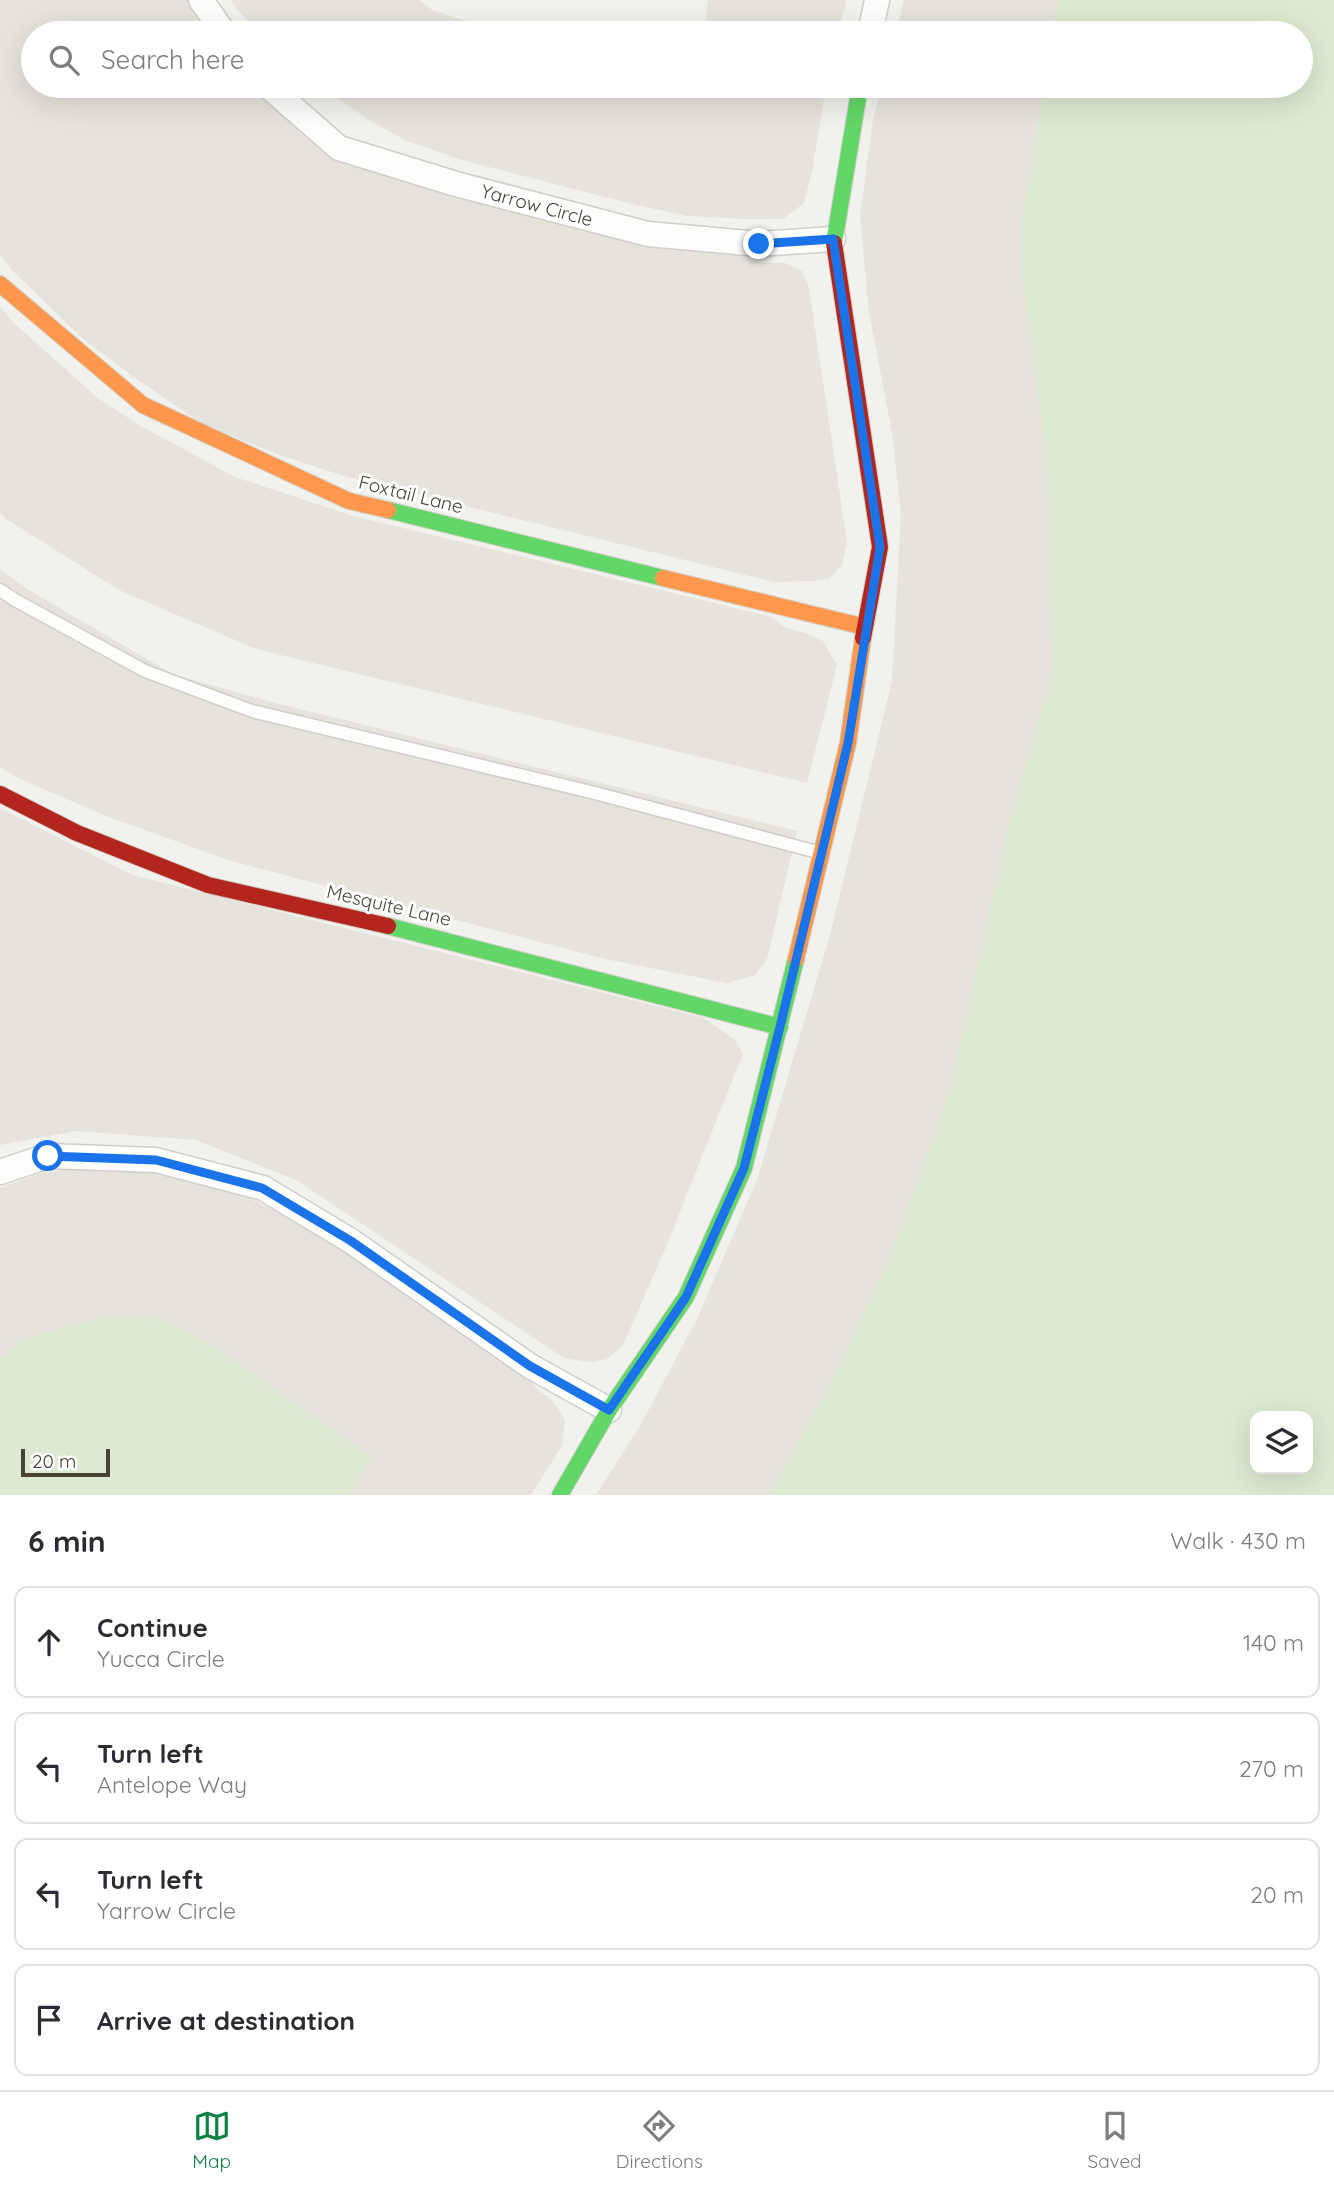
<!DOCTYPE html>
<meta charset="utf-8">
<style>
:root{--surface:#fff;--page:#f7f7f7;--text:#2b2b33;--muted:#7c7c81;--line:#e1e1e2;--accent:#0b8043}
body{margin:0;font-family:Quicksand,sans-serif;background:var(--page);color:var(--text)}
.controls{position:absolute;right:21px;bottom:21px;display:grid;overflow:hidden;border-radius:14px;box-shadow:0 7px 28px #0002}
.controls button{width:63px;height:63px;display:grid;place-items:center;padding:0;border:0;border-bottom:2px solid var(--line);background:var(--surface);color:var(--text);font:35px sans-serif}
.scale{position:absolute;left:21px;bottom:18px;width:89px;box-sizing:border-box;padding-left:7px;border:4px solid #474339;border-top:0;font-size:19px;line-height:24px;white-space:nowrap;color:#474339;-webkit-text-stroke:5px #fff;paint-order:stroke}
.stop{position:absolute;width:21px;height:21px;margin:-16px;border:5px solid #1a73e8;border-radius:50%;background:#fff}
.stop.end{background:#1a73e8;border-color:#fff;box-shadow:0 2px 7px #0008}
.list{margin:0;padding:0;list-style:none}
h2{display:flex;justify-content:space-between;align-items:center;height:91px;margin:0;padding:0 28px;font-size:30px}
h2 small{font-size:23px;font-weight:400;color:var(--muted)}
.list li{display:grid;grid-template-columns:46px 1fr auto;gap:21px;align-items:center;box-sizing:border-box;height:112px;margin:0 14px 14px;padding:0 14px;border:2px solid var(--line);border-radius:14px}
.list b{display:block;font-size:26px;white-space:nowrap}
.list p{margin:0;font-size:23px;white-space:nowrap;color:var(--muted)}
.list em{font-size:23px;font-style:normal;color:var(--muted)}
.icon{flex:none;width:38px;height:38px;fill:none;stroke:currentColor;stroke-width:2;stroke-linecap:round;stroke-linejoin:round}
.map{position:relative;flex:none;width:1334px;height:1495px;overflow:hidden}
.search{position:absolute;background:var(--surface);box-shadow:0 7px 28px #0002;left:21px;right:21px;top:21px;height:77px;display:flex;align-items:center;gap:18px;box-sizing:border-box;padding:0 24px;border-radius:38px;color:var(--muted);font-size:26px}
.sheet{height:595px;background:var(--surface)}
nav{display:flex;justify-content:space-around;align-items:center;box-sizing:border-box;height:98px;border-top:2px solid var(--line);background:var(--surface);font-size:19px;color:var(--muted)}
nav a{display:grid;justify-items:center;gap:4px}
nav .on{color:var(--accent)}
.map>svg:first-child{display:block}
.residential{fill:#e5e3db}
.green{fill:#dde9d0;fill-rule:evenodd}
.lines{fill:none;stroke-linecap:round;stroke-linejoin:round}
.lane-casing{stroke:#cfceca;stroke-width:15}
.street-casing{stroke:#cfceca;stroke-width:27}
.fast-casing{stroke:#d1cfc6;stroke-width:18}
.slow-casing{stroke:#d1cfc6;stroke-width:18}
.jam-casing{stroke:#d1cfc6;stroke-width:18}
.lane{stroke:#fdfdfc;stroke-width:12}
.street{stroke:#fdfdfc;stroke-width:24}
.fast{stroke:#63d668;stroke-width:16}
.slow{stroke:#ff974d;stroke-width:16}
.jam{stroke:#b3261e;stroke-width:16}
.route{stroke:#1a73e8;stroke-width:9}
.labels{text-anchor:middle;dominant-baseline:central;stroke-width:6;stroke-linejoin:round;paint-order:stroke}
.street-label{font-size:19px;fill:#474339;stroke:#fff}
</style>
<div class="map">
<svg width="1334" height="1495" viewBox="0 0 1334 1495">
<rect width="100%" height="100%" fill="#f1f1ed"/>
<g class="residential">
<polygon points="0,0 192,0 211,33 33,33 33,86 254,86 314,136 659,246 741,256 761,263 785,263 802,271 809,288 847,542 842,565 829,579 812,581 774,582 344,476 280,455 204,425 131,375 81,337 11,269 0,254"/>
<polygon points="231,0 419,0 432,10 505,33 260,33 236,8"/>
<polygon points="708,0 846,0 838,33 704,33"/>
<polygon points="904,0 1059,0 1053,33 896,33"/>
<polygon points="320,86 826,86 812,171 804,203 783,219 745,219 687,216 632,204 462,160 407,141 369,120"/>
<polygon points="882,86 1045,86 1022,219 1022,274 1045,445 1053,672 1012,813 950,1091 889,1260 830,1384 769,1495 596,1495 640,1426 696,1321 757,1180 830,935 892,681 901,514 892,433 869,312 860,217 873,119"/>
<polygon points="0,307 15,324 99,399 141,426 235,477 353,516 772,617 783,627 806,633 823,641 837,665 807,783 256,649 119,590 8,520 0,513"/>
<polygon points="0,569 29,590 172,674 279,704 797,831 767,959 755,975 727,983 605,959 231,861 106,816 18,778 0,767"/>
<polygon points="0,808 132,875 704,1018 735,1040 743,1054 666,1247 623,1345 607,1359 590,1362 564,1358 296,1180 196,1140 76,1131 0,1145"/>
<polygon points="84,1166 143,1167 221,1185 276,1211 369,1267 533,1378 533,1386 552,1400 565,1420 562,1446 531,1495 349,1495 370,1457 210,1344 155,1317 94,1319 23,1340 0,1361 0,1188 39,1174"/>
</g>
<g class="green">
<path d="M1059 0H1334V1495H769L830 1384 889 1260 950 1091 1012 813 1053 672 1045 445 1022 274V219L1045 86H1301V33H1053ZM1255 1416H1308V1469H1255Z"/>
<polygon points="155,1317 210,1344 371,1457 349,1495 0,1495 0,1361 23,1340 94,1319"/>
</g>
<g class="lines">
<defs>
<polyline id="lane" points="0,590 15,600 145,671 252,711 595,793 821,853"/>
<g id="street">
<polyline points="201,0 224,33"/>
<polyline points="870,33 877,0"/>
<polyline points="268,86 339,148 456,184 648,234 759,244 833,239"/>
<polyline points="0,1172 48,1156 156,1160 263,1188 351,1241 530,1366 609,1410"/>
</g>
<g id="fast">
<polyline points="834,243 860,86"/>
<polyline points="388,510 663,578"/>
<polyline points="388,926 780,1027"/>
<polyline points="560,1495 609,1410 686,1297 744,1168 796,959"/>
</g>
<g id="slow">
<polyline points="0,284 143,405 349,501 388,510"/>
<polyline points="663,578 865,627"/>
<polyline points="796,959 848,743 863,638"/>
</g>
<g id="jam">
<polyline points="834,243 880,547 863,638"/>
<polyline points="0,794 77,833 208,885 388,926"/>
</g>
</defs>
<use href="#lane" class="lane-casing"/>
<use href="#street" class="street-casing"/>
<use href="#fast" class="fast-casing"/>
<use href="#slow" class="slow-casing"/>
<use href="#jam" class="jam-casing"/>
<use href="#lane" class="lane"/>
<use href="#street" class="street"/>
<use href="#fast" class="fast"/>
<use href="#slow" class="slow"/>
<use href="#jam" class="jam"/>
</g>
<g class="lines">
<polyline class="route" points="48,1156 156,1160 262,1188 351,1241 530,1366 609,1410 686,1297 744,1168 780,1027 848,743 880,547 833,239 759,244"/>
</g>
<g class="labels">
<g class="street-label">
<text transform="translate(537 205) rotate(15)">Yarrow Circle</text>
<text transform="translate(411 494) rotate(14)">Foxtail Lane</text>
<text transform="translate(389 905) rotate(13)">Mesquite Lane</text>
</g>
</g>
</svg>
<div class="controls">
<button><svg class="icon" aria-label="layers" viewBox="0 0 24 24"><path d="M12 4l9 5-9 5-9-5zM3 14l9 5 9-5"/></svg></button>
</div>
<div class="scale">20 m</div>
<div class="stop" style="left:48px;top:1156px"></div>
<div class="stop end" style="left:759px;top:244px"></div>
<div class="search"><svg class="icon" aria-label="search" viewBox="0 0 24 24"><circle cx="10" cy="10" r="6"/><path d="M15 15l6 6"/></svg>Search here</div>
</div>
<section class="sheet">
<h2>6 min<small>Walk · 430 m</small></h2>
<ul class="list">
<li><svg class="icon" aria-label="ahead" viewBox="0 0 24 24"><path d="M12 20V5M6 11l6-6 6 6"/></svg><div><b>Continue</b><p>Yucca Circle</p></div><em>140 m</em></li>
<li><svg class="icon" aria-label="left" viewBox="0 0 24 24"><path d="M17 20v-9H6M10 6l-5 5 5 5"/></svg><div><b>Turn left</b><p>Antelope Way</p></div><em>270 m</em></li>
<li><svg class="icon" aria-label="left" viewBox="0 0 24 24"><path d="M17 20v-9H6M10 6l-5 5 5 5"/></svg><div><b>Turn left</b><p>Yarrow Circle</p></div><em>20 m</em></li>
<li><svg class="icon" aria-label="arrive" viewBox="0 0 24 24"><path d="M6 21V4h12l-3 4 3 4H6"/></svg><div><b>Arrive at destination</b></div></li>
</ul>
</section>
<nav>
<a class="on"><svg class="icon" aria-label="map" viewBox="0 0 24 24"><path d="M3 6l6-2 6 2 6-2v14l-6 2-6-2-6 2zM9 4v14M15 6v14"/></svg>Map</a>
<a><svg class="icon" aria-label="directions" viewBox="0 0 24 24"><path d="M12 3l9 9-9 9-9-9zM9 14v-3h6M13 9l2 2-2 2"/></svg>Directions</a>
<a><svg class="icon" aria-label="saved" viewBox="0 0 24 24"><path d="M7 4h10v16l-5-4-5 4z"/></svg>Saved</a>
</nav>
